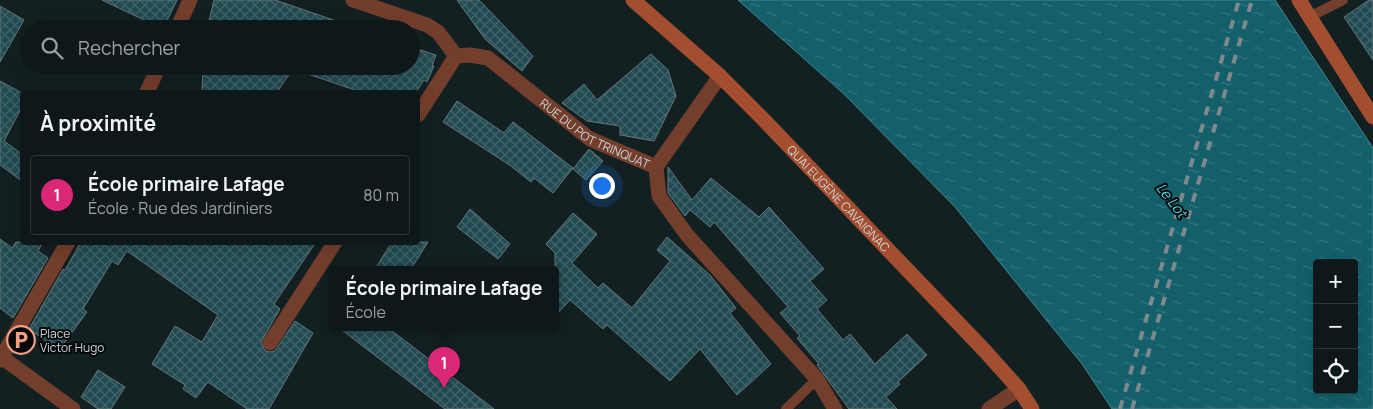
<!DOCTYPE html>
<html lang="fr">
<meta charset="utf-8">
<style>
:root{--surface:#0e181a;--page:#172123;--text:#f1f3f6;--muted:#9ba0a2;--line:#2e3739;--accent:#db2777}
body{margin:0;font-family:Manrope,sans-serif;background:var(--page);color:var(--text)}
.controls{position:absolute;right:15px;bottom:15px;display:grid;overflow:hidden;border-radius:5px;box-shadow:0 5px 20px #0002}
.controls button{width:45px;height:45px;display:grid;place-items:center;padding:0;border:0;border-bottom:1px solid var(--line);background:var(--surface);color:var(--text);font:25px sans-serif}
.you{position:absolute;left:601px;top:185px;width:18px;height:18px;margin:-12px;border:4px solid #fff;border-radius:50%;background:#1a73e8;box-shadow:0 0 0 8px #1a73e833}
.badge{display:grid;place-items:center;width:32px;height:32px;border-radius:50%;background:var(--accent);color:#fff;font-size:16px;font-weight:700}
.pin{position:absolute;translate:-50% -41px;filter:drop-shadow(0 1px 2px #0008)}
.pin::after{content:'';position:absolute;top:26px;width:18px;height:15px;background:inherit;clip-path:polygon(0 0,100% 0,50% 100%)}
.popup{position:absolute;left:329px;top:266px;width:230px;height:65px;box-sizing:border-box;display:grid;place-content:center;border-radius:5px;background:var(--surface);filter:drop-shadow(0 1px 4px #0005);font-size:16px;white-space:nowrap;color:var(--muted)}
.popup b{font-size:19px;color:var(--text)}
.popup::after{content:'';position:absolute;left:50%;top:100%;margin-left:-10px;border:10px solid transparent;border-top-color:var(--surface)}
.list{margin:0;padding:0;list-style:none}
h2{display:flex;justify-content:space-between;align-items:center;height:65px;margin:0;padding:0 20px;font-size:21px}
h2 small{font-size:16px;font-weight:400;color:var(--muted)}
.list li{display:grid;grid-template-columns:32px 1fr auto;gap:15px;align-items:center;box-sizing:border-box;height:80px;margin:0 10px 10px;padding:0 10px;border:1px solid var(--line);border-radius:5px}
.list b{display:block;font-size:19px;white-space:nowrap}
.list p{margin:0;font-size:16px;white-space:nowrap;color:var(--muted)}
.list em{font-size:16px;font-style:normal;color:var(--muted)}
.icon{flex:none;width:28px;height:28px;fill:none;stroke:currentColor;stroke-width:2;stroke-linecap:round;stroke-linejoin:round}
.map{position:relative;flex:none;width:1373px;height:409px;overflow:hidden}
.search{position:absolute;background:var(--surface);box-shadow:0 5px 20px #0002;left:20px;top:20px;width:400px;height:55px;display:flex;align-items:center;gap:12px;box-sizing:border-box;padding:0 18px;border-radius:28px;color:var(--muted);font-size:19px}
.panel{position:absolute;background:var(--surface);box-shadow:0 5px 20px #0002;left:20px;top:90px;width:400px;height:155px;border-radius:5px}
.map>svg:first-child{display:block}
.water{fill:url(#water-ripples);stroke:#4b838b;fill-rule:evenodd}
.building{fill:url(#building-cross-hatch);stroke:#667578}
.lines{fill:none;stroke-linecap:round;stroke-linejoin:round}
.lane{stroke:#743e2c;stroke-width:10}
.street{stroke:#743e2c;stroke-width:15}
.secondary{stroke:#a44e30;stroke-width:15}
.rail{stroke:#7f898b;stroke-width:4;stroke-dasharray:9 9;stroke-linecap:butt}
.labels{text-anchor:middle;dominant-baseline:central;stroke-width:4;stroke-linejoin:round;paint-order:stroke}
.street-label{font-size:12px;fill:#cdd5d7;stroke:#040809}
.poi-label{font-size:12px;fill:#cdd5d7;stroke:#040809;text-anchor:start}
.water-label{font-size:14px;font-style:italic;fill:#53dcf1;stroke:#040809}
</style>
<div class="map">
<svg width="1373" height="409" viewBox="0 0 1373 409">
<defs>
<pattern id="water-ripples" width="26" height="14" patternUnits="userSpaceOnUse" patternTransform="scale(1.25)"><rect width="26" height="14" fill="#13606b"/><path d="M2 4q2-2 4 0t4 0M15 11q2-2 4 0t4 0" fill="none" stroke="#34767f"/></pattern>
<pattern id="building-cross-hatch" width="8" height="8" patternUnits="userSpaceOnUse" patternTransform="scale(1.25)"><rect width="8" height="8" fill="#214b52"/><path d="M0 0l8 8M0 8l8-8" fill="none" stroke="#40646a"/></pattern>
</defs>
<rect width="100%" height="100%" fill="#132022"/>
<path class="water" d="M738 0H1275L1373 148V409H1112L1082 364 955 207 845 95ZM1317 263H1354V390H1317Z"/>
<g class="building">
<polygon points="102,0 177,0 163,29"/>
<polygon points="214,0 275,0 351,26 350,29 207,29"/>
<polygon points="457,0 479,0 533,56 522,71 485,39"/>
<polygon points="1369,0 1373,0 1373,60 1344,17"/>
<polygon points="0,6 24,20 0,62"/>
<polygon points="411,47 436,55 432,66 434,66 427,82 424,80 416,92 361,92 293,69 277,92 202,92 203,66 411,66"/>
<polygon points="651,54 668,70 676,96 654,141 620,135 620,126 587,121 562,103 584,84 597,100"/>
<polygon points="0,81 22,93 22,107 4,141 22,154 22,181 0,165"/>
<polygon points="457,101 504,133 513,122 573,168 553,193 534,178 531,182 511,166 443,122"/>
<polygon points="589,149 603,161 586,180 573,169"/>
<polygon points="668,167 692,200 711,178 759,217 769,207 824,269 810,281 827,300 817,309 843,340 850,334 875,364 907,334 927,355 898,382 900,384 886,397 897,409 849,409 817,365 819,364 797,338 800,336 780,313 788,307 714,222 710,227 690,210 685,216 668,193"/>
<polygon points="470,209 510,244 498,259 457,227"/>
<polygon points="573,213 597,234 572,263 598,288 603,283 632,308 670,261 657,250 667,237 710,275 736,308 730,313 771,364 737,395 700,349 670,381 607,325 603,329 570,300 555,316 555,253 546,244"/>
<polygon points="0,239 12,248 16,242 43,242 38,251 48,258 13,318 0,308"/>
<polygon points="81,242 316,242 274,304 280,309 261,342 265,351 270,352 275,351 295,321 313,333 269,409 247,409 208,382 196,398 183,389 185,385 152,364 175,326 202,342 218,315 127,251 118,265 112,261 83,309 87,312 59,350 29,329 63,269 65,270"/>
<polygon points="392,242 428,242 411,269 375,269"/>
<polygon points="338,327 387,327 494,409 445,409"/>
<polygon points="98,370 125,387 111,409 98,409 81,397"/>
</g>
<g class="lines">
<g class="lane">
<polyline points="1309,17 1343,0"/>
<polyline points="786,409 817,379"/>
</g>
<g class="street">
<polyline points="353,0 427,25 438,32 456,56"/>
<polyline points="177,29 190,0"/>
<path id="s1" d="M456 56 470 55 488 58 590 139 656 167 659 196 687 235 817 379 835 409"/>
<polyline points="147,92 159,66"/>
<polyline points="418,115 456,56"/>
<polyline points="656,167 720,76"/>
<polyline points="270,343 335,242"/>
<polyline points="0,356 73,409"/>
<polyline points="0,360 68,242"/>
<polyline points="989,409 1019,389"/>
</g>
<g class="secondary">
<path id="s2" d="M633 0 720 76 763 119 985 351 1019 389 1032 409"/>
<polyline points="1299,0 1373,117"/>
</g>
<g class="rail">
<polyline points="1120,409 1239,0"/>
<polyline points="1132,409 1252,0"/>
</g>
</g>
<defs>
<symbol id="parking-ring" viewBox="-11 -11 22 22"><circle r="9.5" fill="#040809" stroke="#f39f83" stroke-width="1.5"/><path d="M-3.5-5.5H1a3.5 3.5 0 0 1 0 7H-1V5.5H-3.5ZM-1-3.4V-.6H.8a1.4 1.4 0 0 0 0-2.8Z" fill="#f39f83"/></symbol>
</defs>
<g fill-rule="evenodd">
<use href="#parking-ring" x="5" y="324" width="32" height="32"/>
</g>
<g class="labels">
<g class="street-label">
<text stroke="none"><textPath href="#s1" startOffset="164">RUE DU POT TRINQUAT</textPath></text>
<text stroke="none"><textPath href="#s2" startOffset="286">QUAI EUGÈNE CAVAIGNAC</textPath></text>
</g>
<g class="poi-label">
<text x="40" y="333">Place<tspan x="40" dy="14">Victor Hugo</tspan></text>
</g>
<g class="water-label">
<text transform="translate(1172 200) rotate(52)">Le Lot</text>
</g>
</g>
</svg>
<div class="controls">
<button>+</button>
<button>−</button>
<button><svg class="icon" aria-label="locate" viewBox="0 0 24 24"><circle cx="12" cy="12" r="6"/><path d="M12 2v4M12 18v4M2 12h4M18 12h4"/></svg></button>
</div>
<div class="you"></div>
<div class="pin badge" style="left:444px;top:388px">1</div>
<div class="popup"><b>École primaire Lafage</b>École</div>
<div class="search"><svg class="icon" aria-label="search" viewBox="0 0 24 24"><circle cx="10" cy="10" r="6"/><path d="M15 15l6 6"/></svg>Rechercher</div>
<section class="panel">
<h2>À proximité<small></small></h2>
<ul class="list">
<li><span class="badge">1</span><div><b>École primaire Lafage</b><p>École · Rue des Jardiniers</p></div><em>80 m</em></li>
</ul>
</section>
</div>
